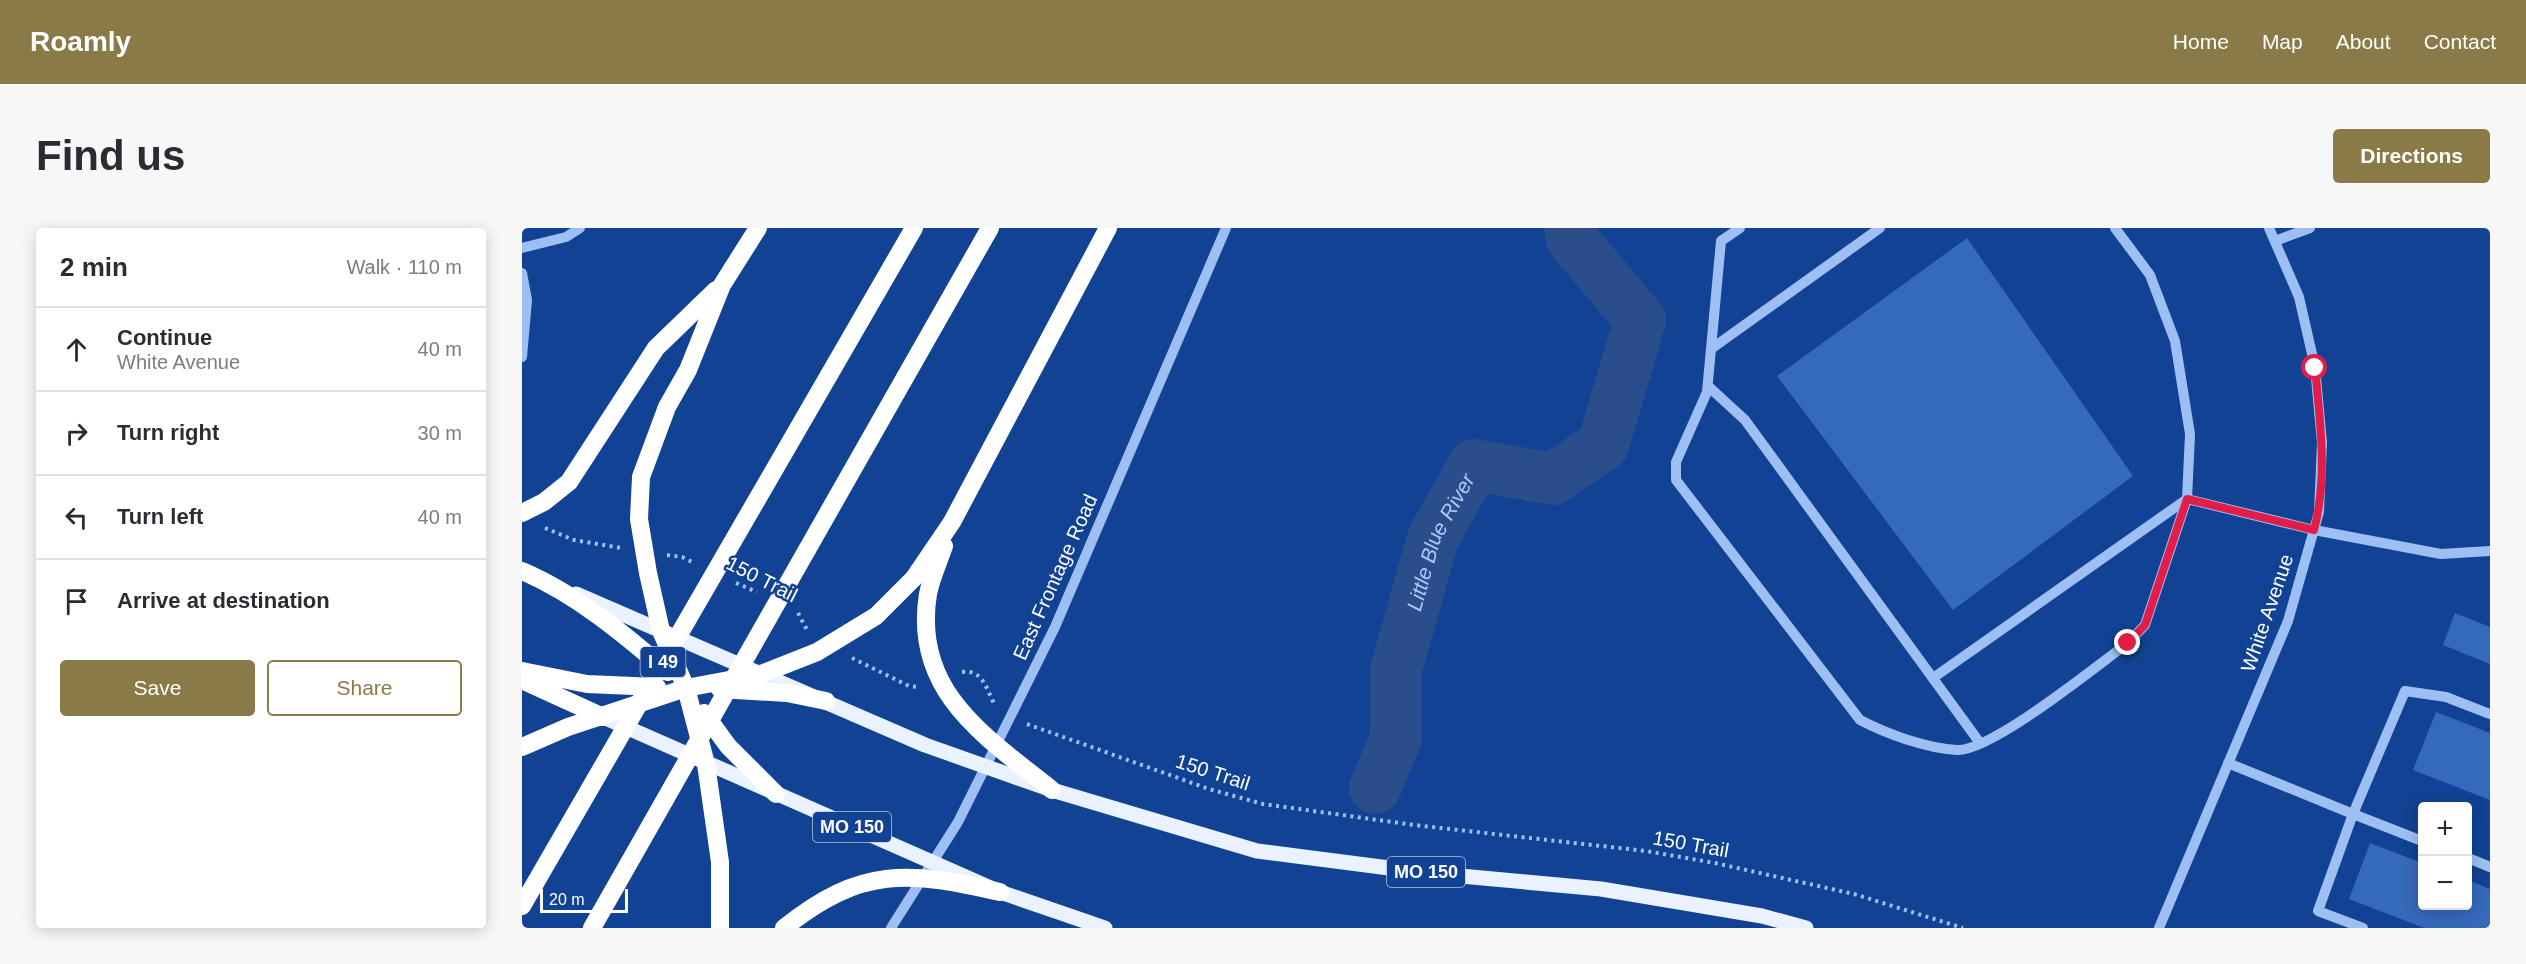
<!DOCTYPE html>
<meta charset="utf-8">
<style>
:root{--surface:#fff;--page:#f7f7f7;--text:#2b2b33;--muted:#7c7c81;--line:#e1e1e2;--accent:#8a7a47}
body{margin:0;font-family:Arial,sans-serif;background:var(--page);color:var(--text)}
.controls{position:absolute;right:18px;bottom:18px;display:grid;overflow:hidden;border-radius:6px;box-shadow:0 3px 15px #0003}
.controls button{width:54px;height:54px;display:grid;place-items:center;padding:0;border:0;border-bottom:2px solid var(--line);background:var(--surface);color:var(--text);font:30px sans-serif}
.scale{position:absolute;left:18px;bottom:15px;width:88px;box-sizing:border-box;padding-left:6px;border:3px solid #fff;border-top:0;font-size:16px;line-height:21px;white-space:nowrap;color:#fff;-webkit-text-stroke:4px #114293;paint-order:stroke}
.stop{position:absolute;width:18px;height:18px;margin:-14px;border:4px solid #e11d48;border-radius:50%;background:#fff}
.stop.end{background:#e11d48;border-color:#fff;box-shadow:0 2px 6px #0008}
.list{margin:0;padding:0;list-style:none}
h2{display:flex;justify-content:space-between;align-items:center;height:78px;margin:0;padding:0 24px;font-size:26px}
h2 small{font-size:20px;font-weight:400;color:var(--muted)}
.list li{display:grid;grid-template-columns:39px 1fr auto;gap:18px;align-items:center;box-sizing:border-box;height:84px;padding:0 24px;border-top:2px solid var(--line)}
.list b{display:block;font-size:22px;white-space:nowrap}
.list p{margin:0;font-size:20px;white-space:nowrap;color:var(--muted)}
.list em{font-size:20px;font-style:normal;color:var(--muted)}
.actions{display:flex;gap:12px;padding:18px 24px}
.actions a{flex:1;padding:14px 0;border:2px solid var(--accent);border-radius:6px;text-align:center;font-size:21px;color:var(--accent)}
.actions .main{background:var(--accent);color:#fff}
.icon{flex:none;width:33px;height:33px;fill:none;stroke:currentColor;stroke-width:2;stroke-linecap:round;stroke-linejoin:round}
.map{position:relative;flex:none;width:1968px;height:700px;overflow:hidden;border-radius:6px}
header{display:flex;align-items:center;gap:36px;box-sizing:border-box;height:84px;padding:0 30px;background:var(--accent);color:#fff}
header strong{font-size:28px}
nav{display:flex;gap:33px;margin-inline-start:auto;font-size:21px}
.intro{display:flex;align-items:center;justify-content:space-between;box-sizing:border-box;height:144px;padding:0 36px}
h1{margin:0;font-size:42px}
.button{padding:15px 27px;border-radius:6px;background:var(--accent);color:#fff;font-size:21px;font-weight:700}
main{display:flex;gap:36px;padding:0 36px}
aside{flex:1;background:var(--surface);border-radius:6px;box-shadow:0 3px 15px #0003}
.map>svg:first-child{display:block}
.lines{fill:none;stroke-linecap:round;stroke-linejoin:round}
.river{stroke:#2a4e8b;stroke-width:52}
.building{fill:#3569ba}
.path{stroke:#9ebff3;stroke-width:4;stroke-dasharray:3 4.5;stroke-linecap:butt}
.minor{stroke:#9ebff3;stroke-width:10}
.major{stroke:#eaf1ff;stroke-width:15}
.highway{stroke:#fff;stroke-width:18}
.route{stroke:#e11d48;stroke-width:8}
.labels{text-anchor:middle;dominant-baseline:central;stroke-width:5;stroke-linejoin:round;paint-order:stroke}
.shield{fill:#114293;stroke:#b8c6df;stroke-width:1.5}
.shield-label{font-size:18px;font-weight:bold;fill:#fff}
.street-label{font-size:20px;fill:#fff;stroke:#114293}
.water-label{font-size:21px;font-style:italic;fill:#aacafa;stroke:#114293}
</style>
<header>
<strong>Roamly</strong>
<nav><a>Home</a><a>Map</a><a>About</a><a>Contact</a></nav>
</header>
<div class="intro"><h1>Find us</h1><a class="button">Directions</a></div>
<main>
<aside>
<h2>2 min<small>Walk · 110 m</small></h2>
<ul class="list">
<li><svg class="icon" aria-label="ahead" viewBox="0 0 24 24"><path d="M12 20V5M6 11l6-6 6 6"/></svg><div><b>Continue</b><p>White Avenue</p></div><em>40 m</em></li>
<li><svg class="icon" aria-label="right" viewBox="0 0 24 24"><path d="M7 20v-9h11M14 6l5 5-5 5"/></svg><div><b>Turn right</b></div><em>30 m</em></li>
<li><svg class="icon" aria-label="left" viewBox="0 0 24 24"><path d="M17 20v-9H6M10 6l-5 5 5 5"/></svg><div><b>Turn left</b></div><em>40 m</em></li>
<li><svg class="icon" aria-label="arrive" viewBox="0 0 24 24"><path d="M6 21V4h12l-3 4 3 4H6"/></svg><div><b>Arrive at destination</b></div></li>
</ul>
<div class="actions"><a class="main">Save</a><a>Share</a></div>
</aside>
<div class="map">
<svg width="1968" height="700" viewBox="0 0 1968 700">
<rect width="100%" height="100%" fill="#114293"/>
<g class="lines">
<path class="river" id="s1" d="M853 560 874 510V442L911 310 952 237 1031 251 1081 217 1118 92 1050 11 1048 0"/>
</g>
<g class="building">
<polygon points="1445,10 1611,248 1431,382 1255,148"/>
<polygon points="1933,385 1968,399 1968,436 1921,417"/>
<polygon points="1914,484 1968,505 1968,572 1891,542"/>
<polygon points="1848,615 1900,635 1900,678 1946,678 1946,652 1968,661 1968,700 1902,700 1827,671"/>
</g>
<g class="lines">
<g class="path">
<polyline points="23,300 52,312 99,320"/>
<polyline points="145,327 160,329 172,335"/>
<polyline points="214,355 235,364"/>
<polyline points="276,385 285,402"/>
<polyline points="330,430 387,458 397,459"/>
<path d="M440 444C462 441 464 462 473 477"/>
<polyline points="505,496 687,561 741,576 892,597 1124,623 1193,635 1332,666 1441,700"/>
</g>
<g class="minor">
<path d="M1218 0 1199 13 1185 164 1154 234V252L1338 492C1365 506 1403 520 1435 522 1470 523 1573 439 1606 415L1623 397 1665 271 1792 302 1919 326 1968 323"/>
<polyline points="1753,13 1788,0"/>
<polyline points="0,20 44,9 58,0"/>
<polyline points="0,45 5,72 0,129"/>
<polyline points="1189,121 1358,0"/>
<polyline points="1186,158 1223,192 1458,515"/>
<polyline points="1411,450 1665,271 1668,206 1653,113 1628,47 1593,0"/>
<polyline points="1706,535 1831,586 1883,463 1924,469 1968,486"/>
<polyline points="1946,630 1968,639"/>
<polyline points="369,700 436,594 533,399 704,0"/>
<polyline points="1637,700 1766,393 1797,284 1800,215 1793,139 1777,69 1747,0"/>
<polyline points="1841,700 1796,683 1831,586 1900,613"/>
</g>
<g class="major">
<polyline points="54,366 403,517 530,562 735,623 906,645 1079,661 1240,688 1284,700"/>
<polyline points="81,489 478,664 583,700"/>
</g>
<g class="highway">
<polyline points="0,285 22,274 47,254 134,120 194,62"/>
<path d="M422 318C417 333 409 350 406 366 390 464 464 509 530 562"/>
<path d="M0 343C54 366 102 406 146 444"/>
<polyline points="0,443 65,456 135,459"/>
<polyline points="0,452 81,489"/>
<polyline points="198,461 265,465 304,473"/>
<polyline points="182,485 206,518 254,566"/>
<polyline points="0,519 46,499 164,460 239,446 295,424 354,388 392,350 430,294 586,0"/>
<polyline points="0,678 392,0"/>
<polyline points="70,700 468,0"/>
<polyline points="198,700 198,634 184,536 164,460 139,403 126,345 117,291 119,249 145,179 166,142 200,57 236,0"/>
<path d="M262 700C339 638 386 643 478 664"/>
</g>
</g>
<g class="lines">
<path class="route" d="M1606 415 1623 397 1665 271 1792 302C1806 249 1798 193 1793 140"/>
</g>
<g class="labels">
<g class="shield">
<rect x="118.5" y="419" width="45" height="30" rx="4.5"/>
<rect x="291" y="584" width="78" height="30" rx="4.5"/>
<rect x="865" y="629" width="78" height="30" rx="4.5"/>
</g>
<g class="shield-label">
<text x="141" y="434">I 49</text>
<text x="330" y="599">MO 150</text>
<text x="904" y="644">MO 150</text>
</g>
<g class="street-label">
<text transform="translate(533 349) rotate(-66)">East Frontage Road</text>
<text transform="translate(240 351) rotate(27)">150 Trail</text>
<text transform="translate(1745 385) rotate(-71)">White Avenue</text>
<text transform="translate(691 544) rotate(18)">150 Trail</text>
<text transform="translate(1169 616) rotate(10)">150 Trail</text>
</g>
<g class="water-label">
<text stroke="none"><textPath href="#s1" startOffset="258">Little Blue River</textPath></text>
</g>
</g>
</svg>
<div class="controls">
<button>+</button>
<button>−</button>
</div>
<div class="scale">20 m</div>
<div class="stop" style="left:1793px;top:140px"></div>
<div class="stop end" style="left:1606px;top:415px"></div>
</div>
</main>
